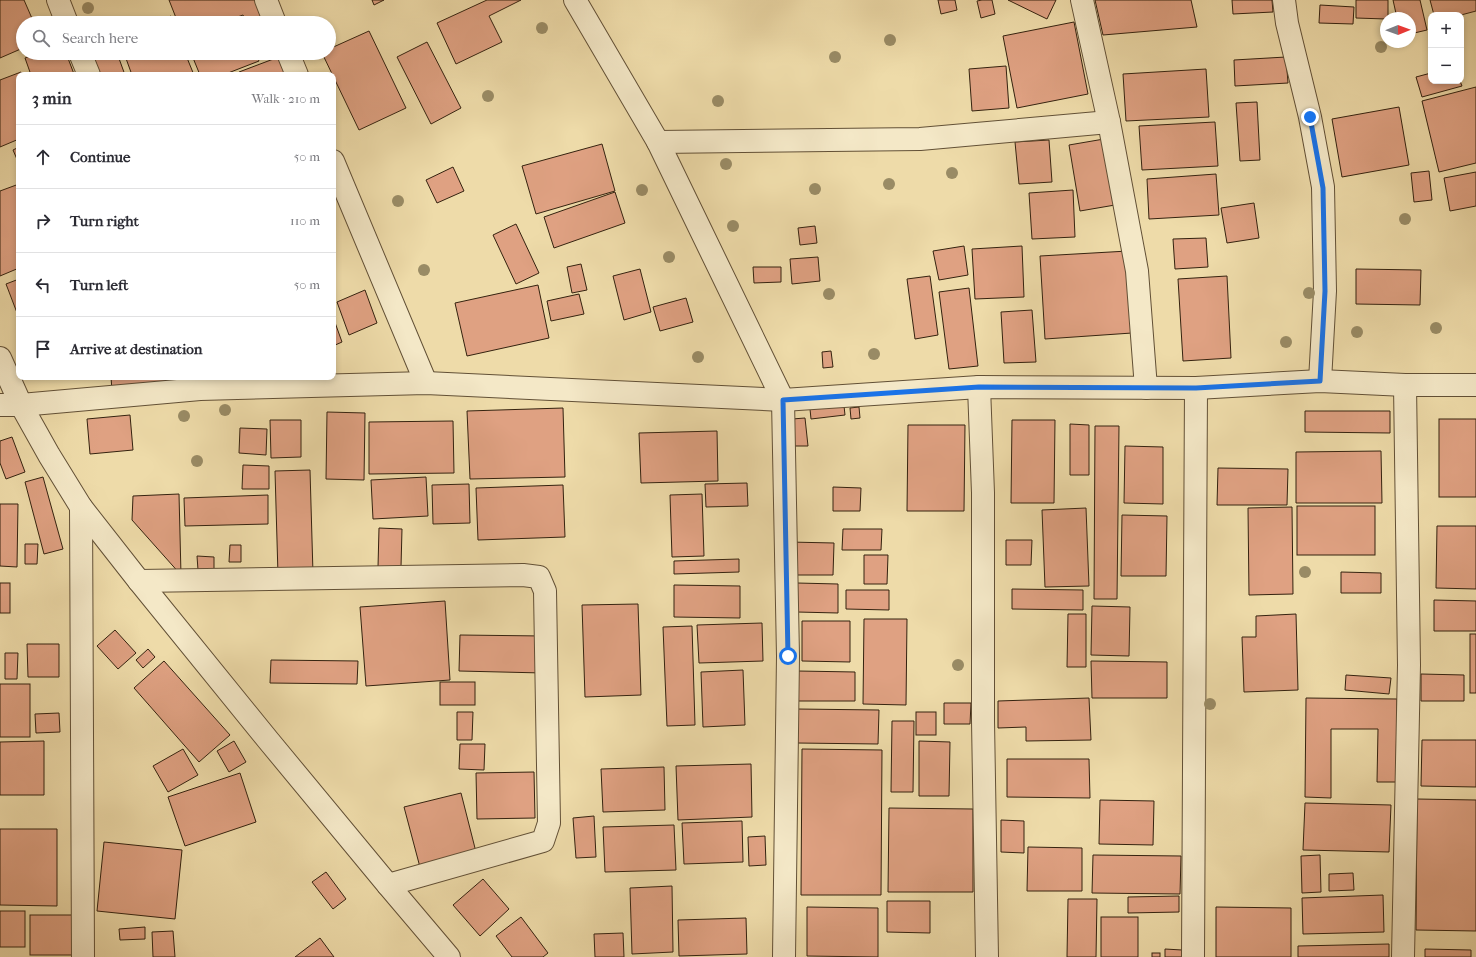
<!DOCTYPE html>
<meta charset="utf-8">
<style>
:root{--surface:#fff;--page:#f2f2f3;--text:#2b2b33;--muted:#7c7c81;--line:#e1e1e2}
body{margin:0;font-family:"IM FELL French Canon",serif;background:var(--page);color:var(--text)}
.controls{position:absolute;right:12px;top:12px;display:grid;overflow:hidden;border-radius:8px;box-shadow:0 2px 6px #0003}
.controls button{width:36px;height:36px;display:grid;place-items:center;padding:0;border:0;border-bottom:1px solid var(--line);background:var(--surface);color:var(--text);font:20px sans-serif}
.compass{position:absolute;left:1380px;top:12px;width:36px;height:36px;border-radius:50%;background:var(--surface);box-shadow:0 2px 6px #0003;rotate:89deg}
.stop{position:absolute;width:12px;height:12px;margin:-9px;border:3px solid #1a73e8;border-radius:50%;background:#fff}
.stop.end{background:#1a73e8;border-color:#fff;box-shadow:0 1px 4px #0008}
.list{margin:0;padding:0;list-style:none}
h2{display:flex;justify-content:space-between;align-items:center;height:52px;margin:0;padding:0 16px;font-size:17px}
h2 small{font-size:13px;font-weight:400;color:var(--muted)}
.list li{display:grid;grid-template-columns:26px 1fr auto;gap:12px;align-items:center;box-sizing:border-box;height:64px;padding:0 16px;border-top:1px solid var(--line)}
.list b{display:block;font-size:15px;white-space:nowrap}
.list em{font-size:13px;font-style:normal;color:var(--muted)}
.icon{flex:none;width:22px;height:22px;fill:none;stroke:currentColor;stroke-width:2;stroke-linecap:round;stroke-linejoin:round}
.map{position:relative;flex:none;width:1476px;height:957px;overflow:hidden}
.search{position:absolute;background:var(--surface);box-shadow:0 2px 6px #0003;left:16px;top:16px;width:320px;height:44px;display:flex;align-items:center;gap:10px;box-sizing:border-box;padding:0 14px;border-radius:22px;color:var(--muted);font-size:15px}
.panel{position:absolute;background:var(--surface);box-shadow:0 2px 6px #0003;left:16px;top:72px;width:320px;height:308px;border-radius:8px}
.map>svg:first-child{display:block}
.building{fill:#dfa182;stroke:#34220f}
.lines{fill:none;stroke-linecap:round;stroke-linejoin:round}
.minor-casing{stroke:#625036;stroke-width:24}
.tertiary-casing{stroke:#625036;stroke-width:24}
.minor{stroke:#f4e8c7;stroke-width:22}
.tertiary{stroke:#f4e8c7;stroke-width:22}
.tree{fill:#998b65}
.route{stroke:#1a73e8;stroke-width:5}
</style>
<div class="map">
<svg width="1476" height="957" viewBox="0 0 1476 957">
<rect width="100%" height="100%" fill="#eedba9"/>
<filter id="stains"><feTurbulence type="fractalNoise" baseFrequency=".005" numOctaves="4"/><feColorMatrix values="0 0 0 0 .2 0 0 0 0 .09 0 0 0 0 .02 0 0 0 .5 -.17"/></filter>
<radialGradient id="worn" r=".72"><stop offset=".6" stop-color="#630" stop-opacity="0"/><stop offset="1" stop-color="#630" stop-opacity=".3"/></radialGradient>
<g class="building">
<polygon points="0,0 24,0 34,23 23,23 23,48 0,58"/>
<polygon points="169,0 260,0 268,23 247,23 243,15 221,23 178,23"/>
<polygon points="372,0 384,0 374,5"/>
<polygon points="487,0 521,0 489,16 502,42 456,64 437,23"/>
<polygon points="938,0 955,0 957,10 941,14"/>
<polygon points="982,0 992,0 995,14 981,18 977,1"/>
<polygon points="1008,0 1056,0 1047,19"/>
<polygon points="1095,0 1191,0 1197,27 1103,35"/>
<polygon points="1232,0 1272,0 1273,12 1233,14"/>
<polygon points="1356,0 1388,0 1388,18 1386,19 1356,18"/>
<polygon points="1393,0 1420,0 1427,30 1410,34 1410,18 1397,18"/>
<polygon points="1430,0 1476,0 1476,11 1461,15 1434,15"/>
<polygon points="1320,5 1354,7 1353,24 1319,23"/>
<polygon points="171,16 174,23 152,23"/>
<polygon points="1074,22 1088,94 1017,108 1003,36"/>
<polygon points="369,31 406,108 359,130 322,53 329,53 329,49"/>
<polygon points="427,42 461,108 431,124 397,57"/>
<polygon points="38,53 66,53 74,74 31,75 25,58"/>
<polygon points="85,53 117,53 125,75 93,75"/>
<polygon points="124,53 185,53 194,75 132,75"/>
<polygon points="191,53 255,53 259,61 223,75 200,75"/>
<polygon points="284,55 292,75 240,75 239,72"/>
<polygon points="1286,57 1288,83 1235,86 1234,60"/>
<polygon points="1006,66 1009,108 972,111 969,69"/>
<polygon points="1206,69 1209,117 1126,121 1123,74"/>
<polygon points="21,72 22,75 19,75 19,139 0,147 0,80"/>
<polygon points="1431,73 1431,81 1460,81 1462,86 1422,97 1416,77"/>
<polygon points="1476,87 1476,163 1439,172 1422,101"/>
<polygon points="1257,102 1260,160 1240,161 1236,103"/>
<polygon points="1399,107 1409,165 1342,177 1332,119"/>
<polygon points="1215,122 1218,166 1142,170 1139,126"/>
<polygon points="1104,139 1115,205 1080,211 1069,145"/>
<polygon points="1049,140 1052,182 1019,184 1015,142"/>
<polygon points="602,144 615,191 536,214 522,166"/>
<polygon points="19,147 19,164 13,150"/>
<polygon points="453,167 464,191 437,203 426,180"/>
<polygon points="1429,171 1432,200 1414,202 1411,173"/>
<polygon points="1476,172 1476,206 1450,211 1444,178"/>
<polygon points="1216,174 1219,215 1149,219 1147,179"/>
<polygon points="19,184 19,268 0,276 0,191"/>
<polygon points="1073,190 1075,237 1032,239 1029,193"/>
<polygon points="615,192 625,223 554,248 544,217"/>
<polygon points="1254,203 1259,238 1227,243 1221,208"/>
<polygon points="516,224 539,273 516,284 493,235"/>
<polygon points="815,226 817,243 800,245 798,228"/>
<polygon points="1206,238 1208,267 1175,269 1173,239"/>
<polygon points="964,246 968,275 939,280 933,251"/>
<polygon points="1022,246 1024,297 975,299 972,249"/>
<polygon points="1128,251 1132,333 1045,339 1040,256"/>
<polygon points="818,257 820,281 792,284 790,259"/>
<polygon points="581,264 587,290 572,293 567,267"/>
<polygon points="753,267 781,267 781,282 754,283"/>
<polygon points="640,269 651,312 624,320 613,276"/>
<polygon points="1356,269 1421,270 1420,305 1356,304"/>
<polygon points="930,276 938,335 915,339 907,279"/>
<polygon points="1227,276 1231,358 1183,361 1178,279"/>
<polygon points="19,279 19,318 6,284"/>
<polygon points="538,285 549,338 467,356 455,303"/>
<polygon points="969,288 978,366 949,369 939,292"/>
<polygon points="365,290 377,323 349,335 337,302"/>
<polygon points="579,294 584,314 551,321 547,301"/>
<polygon points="686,298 693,322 660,331 653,307"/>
<polygon points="1032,310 1036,362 1004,363 1001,312"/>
<polygon points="333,317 342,342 333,346"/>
<polygon points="831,351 833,367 823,368 822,352"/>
<polygon points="111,377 178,377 178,386 112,391"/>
<polygon points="844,406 845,415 811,419 810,409"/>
<polygon points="859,407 860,418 851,419 850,408"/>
<polygon points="563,408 565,477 470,479 467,411"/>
<polygon points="1305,411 1390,411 1390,433 1305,432"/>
<polygon points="327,412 365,413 364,480 326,479"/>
<polygon points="130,415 133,450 90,454 87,419"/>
<polygon points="805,418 808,446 794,446 792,419"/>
<rect x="1439" y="419" width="37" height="78"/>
<polygon points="270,420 301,420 301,457 271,458"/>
<polygon points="1012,420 1055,420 1054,503 1011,503"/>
<polygon points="453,421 454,473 369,474 369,422"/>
<polygon points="1070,424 1089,425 1089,475 1070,475"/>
<polygon points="908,425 965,425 964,511 907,511"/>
<polygon points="1095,426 1119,426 1117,599 1094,599"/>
<polygon points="240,428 267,429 266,455 239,453"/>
<polygon points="717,431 718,481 641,483 639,433"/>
<polygon points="12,437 25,472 6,479 0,463 0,441"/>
<polygon points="1125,446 1163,447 1163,504 1124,503"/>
<polygon points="1381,451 1382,503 1296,503 1296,452"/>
<polygon points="243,465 269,466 269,489 242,489"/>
<polygon points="1218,468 1288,469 1287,505 1217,505"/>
<polygon points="310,470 313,574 278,575 275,471"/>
<polygon points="43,477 63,549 44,554 25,482"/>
<polygon points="426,477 428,516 373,519 371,480"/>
<polygon points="747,483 748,506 706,507 705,484"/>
<polygon points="469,484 470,523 433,524 432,485"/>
<polygon points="563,485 565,537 478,540 476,488"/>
<polygon points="833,487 861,488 860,511 833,511"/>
<polygon points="179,494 181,575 132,520 133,496"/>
<polygon points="702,494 704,556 672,557 670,495"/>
<polygon points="268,495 268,524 185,526 184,498"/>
<polygon points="0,504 18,504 17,567 0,566"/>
<rect x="1297" y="506" width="78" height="49"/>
<polygon points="1292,507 1293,594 1249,595 1248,508"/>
<polygon points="1086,508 1089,586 1045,587 1042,510"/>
<polygon points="1122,515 1167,516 1166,576 1121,576"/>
<polygon points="1437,526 1476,526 1476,589 1436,588"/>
<polygon points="379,528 402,529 401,567 378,567"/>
<polygon points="843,529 882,529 881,550 842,550"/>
<polygon points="1006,540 1032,540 1031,565 1006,565"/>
<polygon points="789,542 834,543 833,575 789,575"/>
<polygon points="25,544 38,544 37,564 25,564"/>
<polygon points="230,545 241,545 241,562 229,562"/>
<polygon points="864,555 888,555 887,584 864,584"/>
<polygon points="197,556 214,557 214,570 198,570"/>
<polygon points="739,559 739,572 674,574 674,561"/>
<polygon points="1341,572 1381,573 1381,593 1341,593"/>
<rect x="0" y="583" width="10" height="30"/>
<polygon points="797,583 838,584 838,613 797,612"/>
<polygon points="674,585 740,586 740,618 674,617"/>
<polygon points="1012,589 1083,590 1083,610 1012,609"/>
<polygon points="846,590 889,590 889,610 846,609"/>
<polygon points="1434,600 1476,601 1476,631 1434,631"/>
<polygon points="445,601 450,680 366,686 360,607"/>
<polygon points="638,604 641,695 585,697 582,605"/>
<polygon points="1092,606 1130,607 1129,656 1091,655"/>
<polygon points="1068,614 1086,614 1086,667 1067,667"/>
<polygon points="1296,614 1298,690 1244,692 1242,637 1256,637 1256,616"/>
<polygon points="864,619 907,619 906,705 863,704"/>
<polygon points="802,621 850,621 850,662 802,661"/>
<polygon points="762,623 763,661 699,663 697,625"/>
<polygon points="692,626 695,725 667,726 663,627"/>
<polygon points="115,630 136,653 118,669 97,646"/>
<rect x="1470" y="634" width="6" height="59"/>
<polygon points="460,635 543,636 543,673 459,671"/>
<polygon points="27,644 59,644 59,677 28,677"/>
<polygon points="148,649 155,657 143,668 136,660"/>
<polygon points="5,653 18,653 17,679 5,679"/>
<polygon points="271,660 358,661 357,684 270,683"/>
<polygon points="164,661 230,735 199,762 134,688"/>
<polygon points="1091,661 1167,662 1167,698 1092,698"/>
<polygon points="743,670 745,725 703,727 701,672"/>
<polygon points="798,671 855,672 855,701 798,701"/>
<polygon points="1421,674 1464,675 1464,701 1421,701"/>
<polygon points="1346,675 1391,678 1389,694 1345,690"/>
<rect x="440" y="682" width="35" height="23"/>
<rect x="0" y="684" width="30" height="53"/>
<polygon points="1089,698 1091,740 1026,741 1026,727 998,728 998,701"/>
<polygon points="1306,698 1397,699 1396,782 1377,782 1378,729 1331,729 1331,798 1305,797"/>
<polygon points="944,703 971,703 970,724 944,724"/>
<polygon points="797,709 879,710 878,744 797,743"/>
<polygon points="457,712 473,712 472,740 457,740"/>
<rect x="916" y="712" width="20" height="23"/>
<polygon points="59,713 60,732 36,733 35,714"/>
<polygon points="892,721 914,721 913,792 891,792"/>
<polygon points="1422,740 1476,740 1476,787 1421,786"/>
<polygon points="44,741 44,795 0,795 0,742"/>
<polygon points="234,741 246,762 229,772 217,751"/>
<polygon points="919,741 950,742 949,796 919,796"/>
<polygon points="460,744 485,744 484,770 459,769"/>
<polygon points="183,749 198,775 168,792 153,766"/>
<polygon points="802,749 882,750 881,895 801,895"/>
<polygon points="1007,759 1089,759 1090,798 1007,797"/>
<polygon points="751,764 752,817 678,820 676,766"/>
<polygon points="664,767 665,810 603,812 601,769"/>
<polygon points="534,772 535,818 477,819 476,773"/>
<polygon points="240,773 256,822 185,846 168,797"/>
<polygon points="461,793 477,856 421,871 404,807"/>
<polygon points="1417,799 1476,800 1476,931 1416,930"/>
<polygon points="1100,800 1154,801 1153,845 1099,844"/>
<polygon points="1305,803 1391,805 1389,852 1303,850"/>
<polygon points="889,808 973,809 973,892 888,892"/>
<polygon points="594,816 596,857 576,858 573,818"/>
<polygon points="1001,820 1024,821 1024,853 1001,852"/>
<polygon points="742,821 743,862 684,864 682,823"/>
<polygon points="674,825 676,870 605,872 603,827"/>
<polygon points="0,829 57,829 57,906 0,905"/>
<polygon points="765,836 766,865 749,866 748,837"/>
<polygon points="104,842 182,850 175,919 97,911"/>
<polygon points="1028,847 1082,848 1082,891 1027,891"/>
<polygon points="1093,855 1181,856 1180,894 1092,893"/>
<polygon points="1320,855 1321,892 1302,893 1301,856"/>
<polygon points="326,872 346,899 333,909 312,882"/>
<polygon points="1353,873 1354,890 1329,891 1329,874"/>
<polygon points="483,879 509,909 480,936 453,905"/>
<polygon points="672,886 673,952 632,954 630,888"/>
<polygon points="1383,895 1384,932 1303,934 1302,898"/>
<polygon points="1179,896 1179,912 1128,913 1128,897"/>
<polygon points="1068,899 1097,899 1096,957 1067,957"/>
<polygon points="887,901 930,901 930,933 887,932"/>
<polygon points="807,907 878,908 878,957 807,956"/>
<polygon points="1216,907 1291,908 1291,957 1216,957"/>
<rect x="0" y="911" width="25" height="36"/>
<rect x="30" y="915" width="47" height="40"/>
<polygon points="521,917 548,953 543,957 512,957 496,936"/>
<rect x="1101" y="917" width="37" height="40"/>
<polygon points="746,918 747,954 679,956 678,920"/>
<polygon points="145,927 145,939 120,940 119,929"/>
<polygon points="173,931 175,957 153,957 152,932"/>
<polygon points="623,933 624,957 595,957 594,934"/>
<polygon points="320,938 334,957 295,957"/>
<polygon points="1389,944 1389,957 1298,957 1298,946"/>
<polygon points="1165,949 1182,950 1182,957 1165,957"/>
<polygon points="1425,949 1471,950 1471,957 1425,957"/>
<rect x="1152" y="953" width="8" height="4"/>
</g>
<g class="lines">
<defs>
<g id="minor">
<polyline points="58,0 67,23"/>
<polyline points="266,0 275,23"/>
<polyline points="575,0 658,142 783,400 788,656 784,957"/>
<polyline points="1082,0 1109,122 1137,271 1146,388"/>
<polyline points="1284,0 1287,23 1310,117 1323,187 1325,291 1320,381"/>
<polyline points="80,53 89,75"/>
<polyline points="288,53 297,75"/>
<polyline points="658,142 920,139 1109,122"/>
<polyline points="333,161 426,383"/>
<polyline points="979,387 983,493 983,721 987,957"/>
<polyline points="0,405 21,405 200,389 426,383 783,400 979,387 1196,388 1320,381 1405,385 1476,385"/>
<polyline points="81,507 83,957"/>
<polyline points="139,581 523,575 539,577 545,591 549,823 543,841 388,885"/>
<polyline points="1193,957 1196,388"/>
<polyline points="1403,957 1409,665 1405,385"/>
</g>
<polyline id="tertiary" points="0,358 21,405 49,455 81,507 139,581 268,740 388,885 449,957"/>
</defs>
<use href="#minor" class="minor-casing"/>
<use href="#tertiary" class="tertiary-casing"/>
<use href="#minor" class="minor"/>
<use href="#tertiary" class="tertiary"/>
</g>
<g class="tree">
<circle cx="88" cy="8" r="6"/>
<circle cx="542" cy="28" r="6"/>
<circle cx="890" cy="40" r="6"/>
<circle cx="1381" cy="47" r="6"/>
<circle cx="835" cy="57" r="6"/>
<circle cx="488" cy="96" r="6"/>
<circle cx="718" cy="101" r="6"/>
<circle cx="726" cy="164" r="6"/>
<circle cx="952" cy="173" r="6"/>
<circle cx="889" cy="184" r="6"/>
<circle cx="815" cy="189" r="6"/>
<circle cx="642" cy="190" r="6"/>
<circle cx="398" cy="201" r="6"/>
<circle cx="1405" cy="219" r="6"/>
<circle cx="733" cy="226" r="6"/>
<circle cx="669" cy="257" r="6"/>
<circle cx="424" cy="270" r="6"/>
<circle cx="1309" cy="293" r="6"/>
<circle cx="829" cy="294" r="6"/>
<circle cx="1436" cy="328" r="6"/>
<circle cx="1357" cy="332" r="6"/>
<circle cx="1286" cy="342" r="6"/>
<circle cx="874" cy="354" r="6"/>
<circle cx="698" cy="357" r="6"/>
<circle cx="225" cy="410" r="6"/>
<circle cx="184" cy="416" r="6"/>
<circle cx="197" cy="461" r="6"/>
<circle cx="1305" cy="572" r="6"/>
<circle cx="958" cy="665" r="6"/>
<circle cx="1210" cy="704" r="6"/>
</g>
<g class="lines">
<polyline class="route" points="788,656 783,400 979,387 1196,388 1320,381 1325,291 1323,188 1310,117"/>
</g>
<rect width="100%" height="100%" filter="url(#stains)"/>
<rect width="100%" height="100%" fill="url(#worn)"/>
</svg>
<div class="controls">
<button>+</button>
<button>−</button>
</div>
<svg class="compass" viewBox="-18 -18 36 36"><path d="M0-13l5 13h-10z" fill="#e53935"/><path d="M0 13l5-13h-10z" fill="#7c7c81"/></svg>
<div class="stop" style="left:788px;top:656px"></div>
<div class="stop end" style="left:1310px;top:117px"></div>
<div class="search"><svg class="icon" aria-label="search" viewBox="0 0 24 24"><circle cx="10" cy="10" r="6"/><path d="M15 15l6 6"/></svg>Search here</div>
<section class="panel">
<h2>3 min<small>Walk · 210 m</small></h2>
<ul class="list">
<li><svg class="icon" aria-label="ahead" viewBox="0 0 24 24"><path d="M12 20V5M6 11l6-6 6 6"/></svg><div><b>Continue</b></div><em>50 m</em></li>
<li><svg class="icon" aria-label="right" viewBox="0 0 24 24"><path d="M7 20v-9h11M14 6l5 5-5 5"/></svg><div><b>Turn right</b></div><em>110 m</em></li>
<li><svg class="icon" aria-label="left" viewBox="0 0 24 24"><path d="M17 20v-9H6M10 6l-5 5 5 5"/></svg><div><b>Turn left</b></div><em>50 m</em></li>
<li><svg class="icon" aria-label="arrive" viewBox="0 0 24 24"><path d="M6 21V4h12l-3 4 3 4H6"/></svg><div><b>Arrive at destination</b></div></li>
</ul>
</section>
</div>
